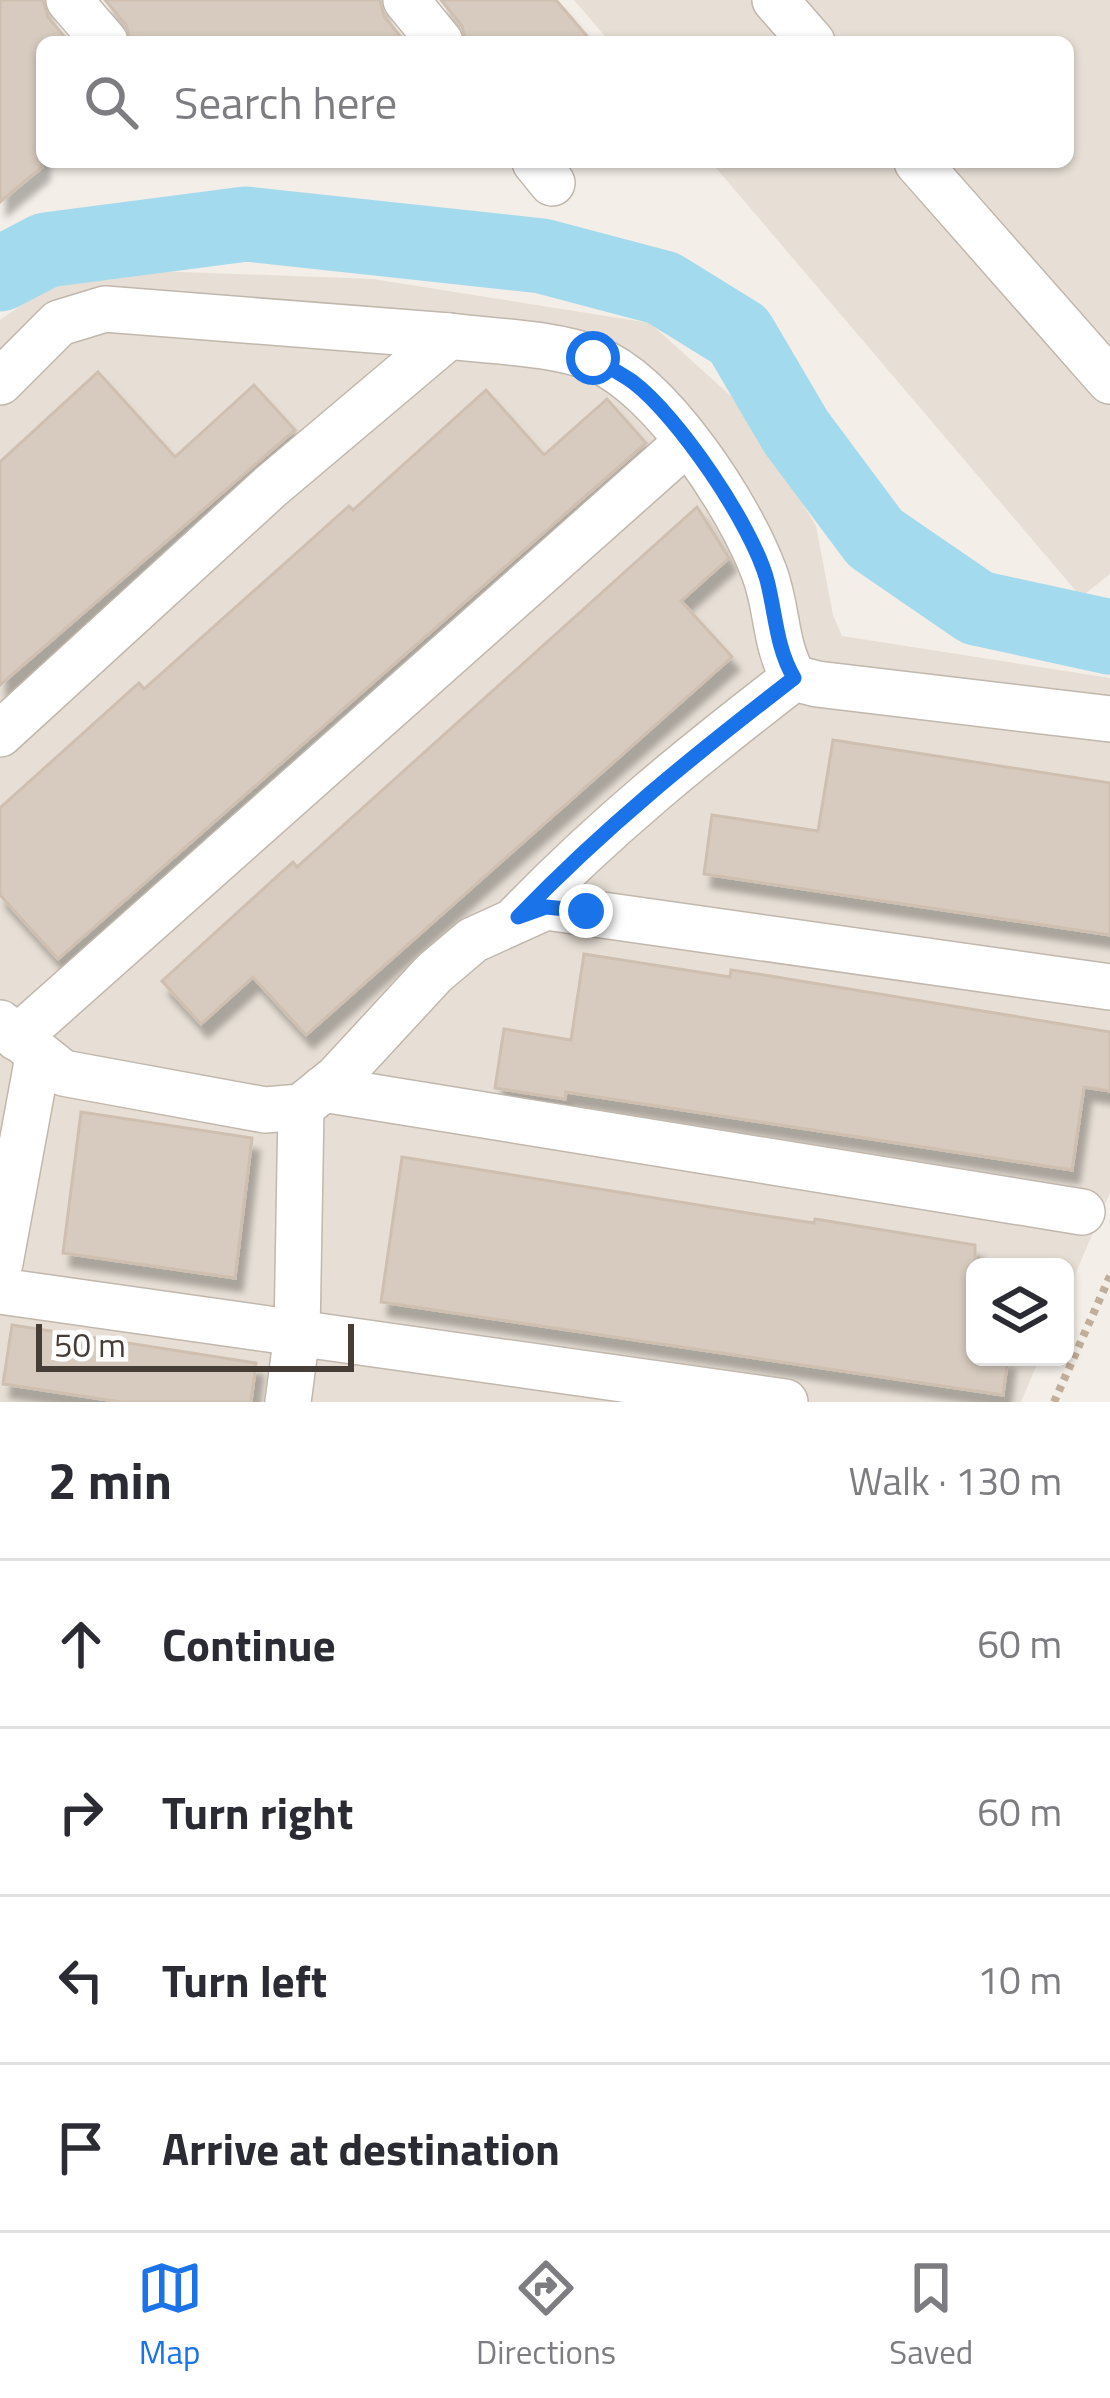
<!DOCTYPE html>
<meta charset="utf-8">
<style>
:root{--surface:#fff;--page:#f2f2f3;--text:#2b2b33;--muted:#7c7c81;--line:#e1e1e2;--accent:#1a73e8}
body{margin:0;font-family:"Titillium Web",sans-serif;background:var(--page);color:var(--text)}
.controls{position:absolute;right:36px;bottom:36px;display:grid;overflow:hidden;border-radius:18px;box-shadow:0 3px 9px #0004}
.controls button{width:108px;height:108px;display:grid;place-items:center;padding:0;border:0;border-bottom:3px solid var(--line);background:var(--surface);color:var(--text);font:60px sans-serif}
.scale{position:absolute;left:36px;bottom:30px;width:318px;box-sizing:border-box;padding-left:12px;border:6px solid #463d36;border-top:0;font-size:33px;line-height:42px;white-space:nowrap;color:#463d36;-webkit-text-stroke:9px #fff;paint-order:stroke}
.stop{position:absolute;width:36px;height:36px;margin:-27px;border:9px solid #1a73e8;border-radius:50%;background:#fff}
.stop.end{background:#1a73e8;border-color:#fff;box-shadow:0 3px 12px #0008}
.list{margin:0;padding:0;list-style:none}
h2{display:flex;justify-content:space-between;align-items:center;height:156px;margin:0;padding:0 48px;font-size:51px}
h2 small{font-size:39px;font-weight:400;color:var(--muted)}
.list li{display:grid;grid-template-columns:78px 1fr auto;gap:36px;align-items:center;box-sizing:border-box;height:168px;padding:0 48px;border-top:3px solid var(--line)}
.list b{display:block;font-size:45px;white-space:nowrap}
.list em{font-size:39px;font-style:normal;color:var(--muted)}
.icon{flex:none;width:66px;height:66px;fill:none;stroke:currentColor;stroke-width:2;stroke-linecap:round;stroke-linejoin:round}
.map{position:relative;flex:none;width:1110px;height:1402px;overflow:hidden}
.search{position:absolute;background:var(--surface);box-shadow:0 3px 9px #0004;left:36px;right:36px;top:36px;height:132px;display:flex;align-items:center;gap:30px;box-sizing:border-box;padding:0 42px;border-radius:18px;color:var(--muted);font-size:45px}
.sheet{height:828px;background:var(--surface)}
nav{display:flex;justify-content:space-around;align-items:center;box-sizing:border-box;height:168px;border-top:3px solid var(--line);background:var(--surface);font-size:33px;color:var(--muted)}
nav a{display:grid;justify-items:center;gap:6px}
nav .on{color:var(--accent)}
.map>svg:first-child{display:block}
.residential{fill:#e7dfd5}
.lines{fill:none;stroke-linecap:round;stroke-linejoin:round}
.river{stroke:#a4daee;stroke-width:75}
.building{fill:#d7cbbf;stroke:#cfbfb0;stroke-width:3;filter:url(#shadow)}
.minor-casing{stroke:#c1b7ac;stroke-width:48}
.path{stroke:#c0ae9b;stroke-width:8;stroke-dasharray:6 6;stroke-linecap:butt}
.minor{stroke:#fff;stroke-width:45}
.route{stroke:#1a73e8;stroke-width:15}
</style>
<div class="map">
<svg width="1110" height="1402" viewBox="0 0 1110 1402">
<defs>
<filter id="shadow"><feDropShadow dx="7" dy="13" stdDeviation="3" flood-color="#0004"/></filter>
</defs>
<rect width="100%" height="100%" fill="#f3eee7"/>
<g class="residential">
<polygon points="574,0 1110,0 1110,574 1081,597 711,162 1068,162 1068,42 610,42"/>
<polygon points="75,268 373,279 650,323 742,406 802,503 816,526 833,615 842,636 1110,678 1110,1193 1065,1298 1065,1267 975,1267 975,1357 1040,1357 1021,1402 0,1402 0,320"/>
</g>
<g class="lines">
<polyline class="river" points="0,274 46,250 246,224 542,256 663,288 739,335 796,432 875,538 977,608 1110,637"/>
</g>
<g class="building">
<polygon points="0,0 43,0 48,17 69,42 42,42 42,167 0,202"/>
<polygon points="105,0 380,0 384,16 405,42 131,42 126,25"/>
<polygon points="441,0 556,0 592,42 466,42 462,26"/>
<polygon points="98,372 175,457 254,385 295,430 0,685 0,462"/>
<polygon points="486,390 544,455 607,399 646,443 58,959 0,895 0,808 139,683 144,689 349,506 353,510"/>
<polygon points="697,507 729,558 681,601 732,657 306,1035 253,977 201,1024 162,981 293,862 297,867"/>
<polygon points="833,740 1110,783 1110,935 704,874 712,815 818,831"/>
<polygon points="584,954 730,977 731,970 764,975 1110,1032 1110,1091 1084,1087 1072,1170 566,1092 565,1099 495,1088 504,1029 571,1040"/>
<polygon points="81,1112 252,1138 235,1278 63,1253"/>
<polygon points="402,1157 754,1214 814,1223 815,1219 975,1245 975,1357 1008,1357 1003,1395 381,1302"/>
<polygon points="12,1325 256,1363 251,1402 121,1402 3,1384"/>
</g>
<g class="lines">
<defs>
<g id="minor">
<polyline points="69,0 105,42"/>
<polyline points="406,0 440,42"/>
<polyline points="775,0 812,42"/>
<polyline points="535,162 552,183"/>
<polyline points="917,162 1110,381"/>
<polyline points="0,382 59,323 105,309 449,336"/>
<path d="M0 734 270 487 449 336C495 342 551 342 595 359 661 385 740 507 764 572 778 608 774 644 794 678L817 684 1110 719"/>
<path d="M518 917C606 826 694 755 794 678"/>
<polyline points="0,1023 63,1073 265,1110 301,1107 337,1078 434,973 473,940 546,907 1110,987"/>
<polyline points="17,1038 686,443"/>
<polyline points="323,1089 1082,1212"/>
<polyline points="0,1263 38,1057"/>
<polyline points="0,1291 785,1402"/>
<polyline points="288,1402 297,1334 301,1107"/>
</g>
</defs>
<use href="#minor" class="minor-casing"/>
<polyline class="path" points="1054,1402 1110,1276"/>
<use href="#minor" class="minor"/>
</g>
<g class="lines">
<path class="route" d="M586 911 546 907 518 917C607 825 693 756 794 678 776 647 776 615 767 580 752 525 678 416 633 382 620 373 606 366 593 358"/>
</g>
</svg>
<div class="controls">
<button><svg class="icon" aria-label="layers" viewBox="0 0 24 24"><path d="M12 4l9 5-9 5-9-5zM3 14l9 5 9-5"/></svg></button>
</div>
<div class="scale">50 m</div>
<div class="stop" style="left:593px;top:358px"></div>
<div class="stop end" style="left:586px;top:911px"></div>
<div class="search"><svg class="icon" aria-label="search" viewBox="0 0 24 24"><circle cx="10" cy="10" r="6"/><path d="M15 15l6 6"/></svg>Search here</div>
</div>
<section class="sheet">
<h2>2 min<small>Walk · 130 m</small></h2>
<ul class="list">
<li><svg class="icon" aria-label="ahead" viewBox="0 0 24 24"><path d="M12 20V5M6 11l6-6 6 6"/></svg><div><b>Continue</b></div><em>60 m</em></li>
<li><svg class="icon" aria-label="right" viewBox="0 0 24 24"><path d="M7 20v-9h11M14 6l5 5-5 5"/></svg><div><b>Turn right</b></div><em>60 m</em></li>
<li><svg class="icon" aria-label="left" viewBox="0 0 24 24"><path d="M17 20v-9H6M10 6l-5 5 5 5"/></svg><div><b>Turn left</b></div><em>10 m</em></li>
<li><svg class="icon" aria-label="arrive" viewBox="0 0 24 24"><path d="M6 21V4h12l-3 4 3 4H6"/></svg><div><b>Arrive at destination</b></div></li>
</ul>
</section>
<nav>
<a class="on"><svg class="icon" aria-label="map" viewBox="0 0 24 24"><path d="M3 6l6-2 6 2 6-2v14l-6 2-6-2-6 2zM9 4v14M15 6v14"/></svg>Map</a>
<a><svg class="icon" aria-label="directions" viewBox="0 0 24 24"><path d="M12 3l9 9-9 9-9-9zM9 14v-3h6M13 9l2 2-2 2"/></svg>Directions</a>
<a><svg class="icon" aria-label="saved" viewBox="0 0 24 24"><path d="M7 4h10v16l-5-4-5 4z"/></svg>Saved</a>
</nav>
